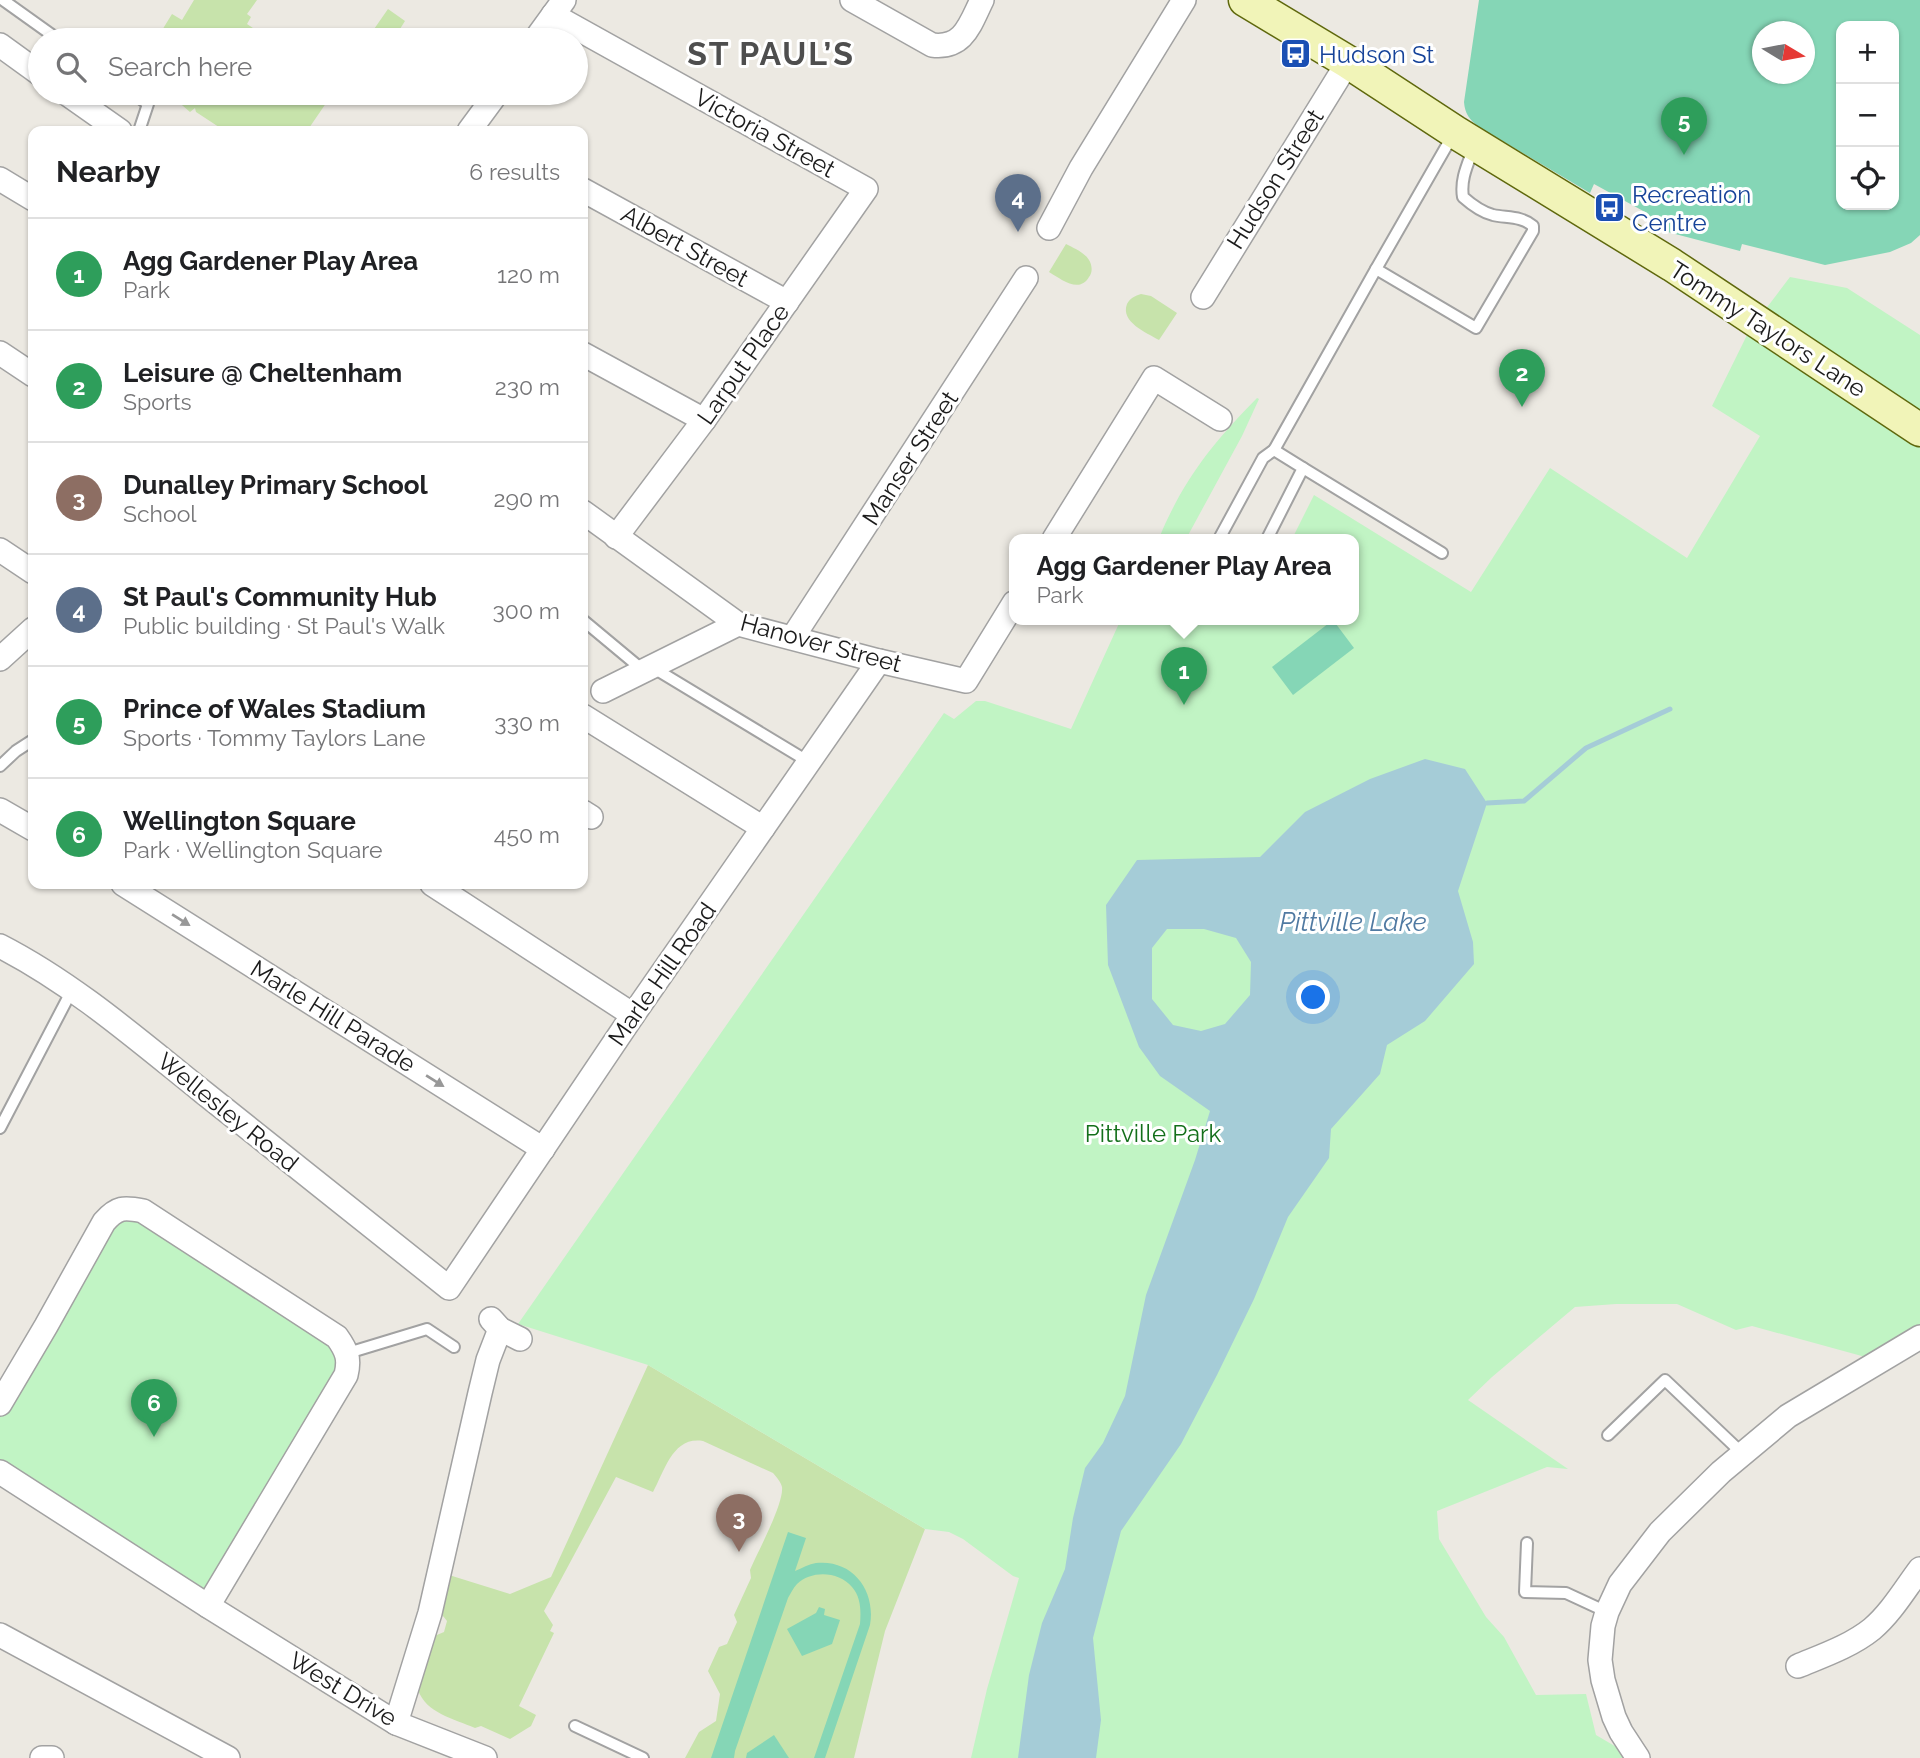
<!DOCTYPE html>
<meta charset="utf-8">
<style>
:root{--surface:#fff;--page:#f6f6f6;--text:#202124;--muted:#757577;--line:#e0e0e0;--accent:#b71011}
body{margin:0;font-family:Raleway,sans-serif;background:var(--page);color:var(--text)}
.controls{position:absolute;right:21px;top:21px;display:grid;overflow:hidden;border-radius:14px;box-shadow:0 2px 5px #0004}
.controls button{width:63px;height:63px;display:grid;place-items:center;padding:0;border:0;border-bottom:2px solid var(--line);background:var(--surface);color:var(--text);font:35px sans-serif}
.compass{position:absolute;left:1752px;top:21px;width:63px;height:63px;border-radius:50%;background:var(--surface);box-shadow:0 2px 5px #0004;rotate:100deg}
.you{position:absolute;left:1314px;top:998px;width:24px;height:24px;margin:-18px;border:5px solid #fff;border-radius:50%;background:#1a73e8;box-shadow:0 0 0 10px #1a73e833}
.badge{display:grid;place-items:center;width:46px;height:46px;border-radius:50%;background:var(--accent);color:#fff;font-size:23px;font-weight:700}
.pin{position:absolute;translate:-50% -58px;filter:drop-shadow(0 2px 4px #0008)}
.pin::after{content:'';position:absolute;top:37px;width:24px;height:21px;background:inherit;clip-path:polygon(0 0,100% 0,50% 100%)}
.popup{position:absolute;left:1009px;top:534px;width:350px;height:91px;box-sizing:border-box;display:grid;place-content:center;border-radius:14px;background:var(--surface);filter:drop-shadow(0 2px 5px #0005);font-size:23px;white-space:nowrap;color:var(--muted)}
.popup b{font-size:26px;color:var(--text)}
.popup::after{content:'';position:absolute;left:50%;top:100%;margin-left:-14px;border:14px solid transparent;border-top-color:var(--surface)}
.list{margin:0;padding:0;list-style:none}
h2{display:flex;justify-content:space-between;align-items:center;height:91px;margin:0;padding:0 28px;font-size:30px}
h2 small{font-size:23px;font-weight:400;color:var(--muted)}
.list li{display:grid;grid-template-columns:46px 1fr auto;gap:21px;align-items:center;box-sizing:border-box;height:112px;padding:0 28px;border-top:2px solid var(--line)}
.list b{display:block;font-size:26px;white-space:nowrap}
.list p{margin:0;font-size:23px;white-space:nowrap;color:var(--muted)}
.list em{font-size:23px;font-style:normal;color:var(--muted)}
.icon{flex:none;width:38px;height:38px;fill:none;stroke:currentColor;stroke-width:2;stroke-linecap:round;stroke-linejoin:round}
.map{position:relative;flex:none;width:1920px;height:1758px;overflow:hidden}
.search{position:absolute;background:var(--surface);box-shadow:0 2px 5px #0004;left:28px;top:28px;width:560px;height:77px;display:flex;align-items:center;gap:18px;box-sizing:border-box;padding:0 24px;border-radius:38px;color:var(--muted);font-size:26px}
.panel{position:absolute;background:var(--surface);box-shadow:0 2px 5px #0004;left:28px;top:126px;width:560px;height:763px;border-radius:14px}
.map>svg:first-child{display:block}
.grass{fill:#c7e3ab}
.park{fill:#c1f4c4}
.pitch{fill:#85d6b6;fill-rule:evenodd}
.water{fill:#a5ccd7;fill-rule:evenodd}
.lines{fill:none;stroke-linecap:round;stroke-linejoin:round}
.stream{stroke:#a5ccd7;stroke-width:5}
.lane-casing{stroke:#a2a2a2;stroke-width:14}
.street-casing{stroke:#a2a2a2;stroke-width:26}
.secondary-casing{stroke:#5f680d;stroke-width:35}
.lane{stroke:#fff;stroke-width:10}
.street{stroke:#fff;stroke-width:23}
.secondary{stroke:#f1f4b8;stroke-width:32}
.oneway{fill:#989898}
.labels{text-anchor:middle;dominant-baseline:central;stroke-width:6;stroke-linejoin:round;paint-order:stroke}
.transit-label{font-size:24px;fill:#164399;stroke:#fff;text-anchor:start}
.street-label{font-size:24px;fill:#1b1b1b;stroke:#fff}
.park-label{font-size:24px;fill:#136f1a;stroke:#fff}
.water-label{font-size:26px;font-style:italic;fill:#507aa2;stroke:#fff}
.district-label{font-size:32px;font-weight:bold;letter-spacing:2px;fill:#4e4e4e;stroke:#fff}
</style>
<div class="map">
<svg width="1920" height="1758" viewBox="0 0 1920 1758">
<rect width="100%" height="100%" fill="#ece9e2"/>
<g class="grass">
<polygon points="194,0 257,0 247,14 251,17 247,24 271,40 156,40 172,14 182,20"/>
<polygon points="388,9 405,21 393,40 375,40 374,39 376,35 372,32"/>
<polygon points="168,93 333,93 307,131 225,131 196,112 195,108 190,112"/>
<path d="M1066 244C1074 248 1085 253 1089 260 1092 265 1093 272 1089 277 1079 294 1061 279 1049 272Z"/>
<path d="M1141 294 1151 296 1177 313 1159 340C1147 333 1120 322 1127 304 1130 298 1135 296 1141 294Z"/>
<path d="M648 1365 925 1529 885 1631 854 1758H685L699 1732 716 1721 720 1694 708 1671 719 1647 727 1644 737 1622 734 1615 751 1578 750 1570C757 1553 784 1504 782 1487 781 1482 777 1478 773 1473L703 1441C673 1436 665 1470 653 1492L616 1477 544 1611 553 1625 550 1631 554 1633 519 1706 536 1715 531 1726 510 1739 481 1726 475 1728C454 1719 426 1713 418 1690L432 1637 444 1632 447 1621 439 1611 449 1575 510 1594 551 1577Z"/>
</g>
<g class="park">
<polygon points="1790,277 1847,288 1920,335 1920,1324 1869,1358 1752,1326 1736,1330 1677,1304 1616,1304 1575,1307 1492,1377 1468,1400 1568,1469 1547,1467 1437,1511 1439,1539 1486,1617 1504,1637 1536,1695 1586,1694 1596,1735 1635,1758 971,1758 987,1689 1019,1578 1013,1576 963,1539 949,1532 925,1529 648,1365 518,1324 944,713 954,719 976,701 985,701 1071,729 1121,619 1354,619 1354,539 1292,539 1314,495 1471,592 1550,468 1687,558 1760,436 1712,406 1749,331"/>
<path d="M1257 398 1259 399 1242 436 1186 539H1159C1163 527 1169 516 1175 504 1198 461 1223 433 1257 398Z"/>
<polygon points="123,1209 348,1353 208,1606 0,1472 0,1404"/>
</g>
<g class="pitch">
<path d="M1479 0H1920V235L1911 243 1890 252 1825 265 1742 244 1740 251 1660 230 1662 222 1652 220 1645 212 1594 184 1590 193 1479 127C1469 119 1465 114 1464 102ZM1841 26H1894V205H1841ZM1762 32H1804V74H1762Z"/>
<polygon points="1333,620 1354,648 1293,695 1272,667"/>
<path d="M788 1532 806 1538 795 1571C802 1568 809 1564 816 1563 853 1559 876 1591 870 1625L825 1758H814L860 1624C861 1611 861 1597 852 1587 839 1571 811 1570 797 1584 793 1588 791 1593 788 1598L735 1751 734 1758H711Z"/>
<polygon points="819,1607 825,1609 824,1615 840,1620 832,1644 802,1656 787,1629 816,1613"/>
<polygon points="774,1735 789,1758 746,1758 747,1753"/>
</g>
<path class="water" d="M1425 759 1465 769 1487 803 1458 891 1473 942 1474 964 1425 1021 1387 1045 1380 1074 1331 1129 1329 1158 1288 1217 1254 1299 1217 1375 1181 1444 1121 1531 1093 1638 1101 1720 1096 1758H1018L1029 1675 1042 1623 1065 1569 1073 1518 1085 1468 1103 1443 1125 1396 1146 1295 1195 1160 1210 1111 1160 1076 1139 1047 1108 965 1106 905 1137 860 1260 857 1305 812 1370 779ZM1167 929H1204L1236 938 1251 962 1250 995 1225 1024 1201 1031 1173 1025 1152 999V948Z"/>
<g class="lines">
<polyline class="stream" points="1487,803 1524,801 1586,748 1670,709"/>
<defs>
<g id="lane">
<polyline points="3,0 59,40"/>
<polyline points="133,93 148,104 139,131"/>
<path d="M1454 133 1376 269 1476 328 1533 231V226C1522 216 1507 218 1493 215 1481 212 1472 205 1463 197 1460 179 1468 164 1474 147"/>
<polyline points="1303,468 1442,553"/>
<polyline points="1219,539 1263,458 1274,450 1376,269"/>
<polyline points="1267,539 1303,468 1274,450"/>
<polyline points="584,621 644,671"/>
<polyline points="652,667 809,762"/>
<polyline points="0,766 16,751 33,740"/>
<polyline points="0,1128 72,990"/>
<polyline points="348,1353 427,1329 454,1347"/>
<polyline points="1608,1435 1665,1380 1743,1454"/>
<polyline points="1527,1543 1525,1592 1566,1593 1607,1612"/>
<polyline points="575,1726 643,1758"/>
</g>
<g id="street">
<path d="M852 0 932 45C964 49 970 24 982 0"/>
<polyline points="553,15 866,189 704,420 616,537"/>
<polyline points="535,40 564,0"/>
<polyline points="0,45 40,74"/>
<polyline points="66,93 120,131"/>
<polyline points="469,131 497,93"/>
<polyline points="0,179 33,199"/>
<polyline points="583,190 787,302"/>
<polyline points="1049,228 1081,168 1184,0"/>
<polyline points="1203,297 1348,62"/>
<polyline points="0,353 33,375"/>
<polyline points="583,354 704,420"/>
<polyline points="583,512 738,624 879,661 966,681 1014,603"/>
<polyline points="1054,539 1154,378 1220,419"/>
<polyline points="0,550 33,572"/>
<polyline points="793,637 1026,278"/>
<polyline points="0,659 33,629"/>
<polyline points="603,691 738,624"/>
<polyline points="583,716 763,828"/>
<polyline points="0,810 33,829"/>
<polyline points="583,812 591,817"/>
<polyline points="123,884 543,1149"/>
<polyline points="432,884 633,1015"/>
<path d="M0 946C74 984 138 1040 203 1092 285 1157 367 1223 449 1288L633 1015 879 661"/>
<polyline points="491,1319 500,1329 520,1339"/>
<path d="M0 1404 46 1326 104 1222C117 1207 124 1207 143 1211L337 1337C347 1351 350 1359 346 1375L208 1606"/>
<polyline points="0,1472 208,1606 396,1723 485,1758"/>
<polyline points="0,1635 228,1758"/>
<path d="M1798 1666C1822 1656 1851 1646 1872 1629 1891 1613 1905 1589 1920 1569"/>
<polyline points="396,1723 430,1613 480,1393 488,1360 500,1329"/>
<polyline points="42,1758 52,1758"/>
<polyline points="1638,1758 1621,1732 1614,1717 1603,1680 1600,1660 1603,1626 1607,1612 1620,1584 1660,1532 1721,1472 1788,1416 1920,1337"/>
</g>
<polyline id="secondary" points="1245,0 1348,62 1455,132 1672,265 1920,430"/>
</defs>
<use href="#lane" class="lane-casing"/>
<use href="#street" class="street-casing"/>
<use href="#secondary" class="secondary-casing"/>
<use href="#lane" class="lane"/>
<use href="#street" class="street"/>
<use href="#secondary" class="secondary"/>
</g>
<defs><path id="oneway-solid" d="M-6-.8H1V-3.2L6.5 0L1 3.2V.8H-6Z" transform="scale(1.75)"/></defs>
<g class="oneway">
<use href="#oneway-solid" transform="translate(181 920) rotate(32)"/>
<use href="#oneway-solid" transform="translate(435 1081) rotate(32)"/>
</g>
<defs>
<symbol id="bus-square" viewBox="-11 -11 22 22"><rect x="-9" y="-9" width="18" height="18" rx="4" fill="#1a4fb4" stroke="#fff"/><path d="M-5-6H5V4H4V6H2V4H-2V6H-4V4H-5ZM-3.5-4V0h7V-4ZM-3.5 1.2v1.5H-2V1.2ZM2 1.2v1.5H3.5V1.2Z" fill="#fff"/></symbol>
</defs>
<g fill-rule="evenodd">
<use href="#bus-square" x="1278" y="36" width="35" height="35"/>
<use href="#bus-square" x="1592" y="190" width="35" height="35"/>
</g>
<g class="labels">
<g class="transit-label">
<text x="1319" y="54">Hudson St</text>
<text x="1632" y="194">Recreation<tspan x="1632" dy="28">Centre</tspan></text>
</g>
<g class="street-label">
<text transform="translate(765 133) rotate(29)">Victoria Street</text>
<text transform="translate(1275 179) rotate(-58)">Hudson Street</text>
<text transform="translate(685 246) rotate(29)">Albert Street</text>
<text transform="translate(1768 329) rotate(33)">Tommy Taylors Lane</text>
<text transform="translate(743 364) rotate(-55)">Larput Place</text>
<text transform="translate(910 458) rotate(-57)">Manser Street</text>
<text transform="translate(821 643) rotate(15)">Hanover Street</text>
<text transform="translate(662 974) rotate(-55)">Marle Hill Road</text>
<text transform="translate(333 1016) rotate(32)">Marle Hill Parade</text>
<text transform="translate(228 1112) rotate(39)">Wellesley Road</text>
<text transform="translate(343 1689) rotate(31)">West Drive</text>
</g>
<g class="park-label">
<text x="1153" y="1133">Pittville Park</text>
</g>
<g class="water-label">
<text x="1353" y="922">Pittville Lake</text>
</g>
<g class="district-label">
<text x="771" y="53">ST PAUL’S</text>
</g>
</g>
</svg>
<div class="controls">
<button>+</button>
<button>−</button>
<button><svg class="icon" aria-label="locate" viewBox="0 0 24 24"><circle cx="12" cy="12" r="6"/><path d="M12 2v4M12 18v4M2 12h4M18 12h4"/></svg></button>
</div>
<svg class="compass" viewBox="-18 -18 36 36"><path d="M0-13l5 13h-10z" fill="#e53935"/><path d="M0 13l5-13h-10z" fill="#757577"/></svg>
<div class="you"></div>
<div class="pin badge" style="left:1184px;top:705px;background:#2e9e5b">1</div>
<div class="popup"><b>Agg Gardener Play Area</b>Park</div>
<div class="pin badge" style="left:1522px;top:407px;background:#2e9e5b">2</div>
<div class="pin badge" style="left:739px;top:1552px;background:#8d6e63">3</div>
<div class="pin badge" style="left:1018px;top:232px;background:#5c6f8a">4</div>
<div class="pin badge" style="left:1684px;top:155px;background:#2e9e5b">5</div>
<div class="pin badge" style="left:154px;top:1437px;background:#2e9e5b">6</div>
<div class="search"><svg class="icon" aria-label="search" viewBox="0 0 24 24"><circle cx="10" cy="10" r="6"/><path d="M15 15l6 6"/></svg>Search here</div>
<section class="panel">
<h2>Nearby<small>6 results</small></h2>
<ul class="list">
<li><span class="badge" style="background:#2e9e5b">1</span><div><b>Agg Gardener Play Area</b><p>Park</p></div><em>120 m</em></li>
<li><span class="badge" style="background:#2e9e5b">2</span><div><b>Leisure @ Cheltenham</b><p>Sports</p></div><em>230 m</em></li>
<li><span class="badge" style="background:#8d6e63">3</span><div><b>Dunalley Primary School</b><p>School</p></div><em>290 m</em></li>
<li><span class="badge" style="background:#5c6f8a">4</span><div><b>St Paul's Community Hub</b><p>Public building · St Paul's Walk</p></div><em>300 m</em></li>
<li><span class="badge" style="background:#2e9e5b">5</span><div><b>Prince of Wales Stadium</b><p>Sports · Tommy Taylors Lane</p></div><em>330 m</em></li>
<li><span class="badge" style="background:#2e9e5b">6</span><div><b>Wellington Square</b><p>Park · Wellington Square</p></div><em>450 m</em></li>
</ul>
</section>
</div>
